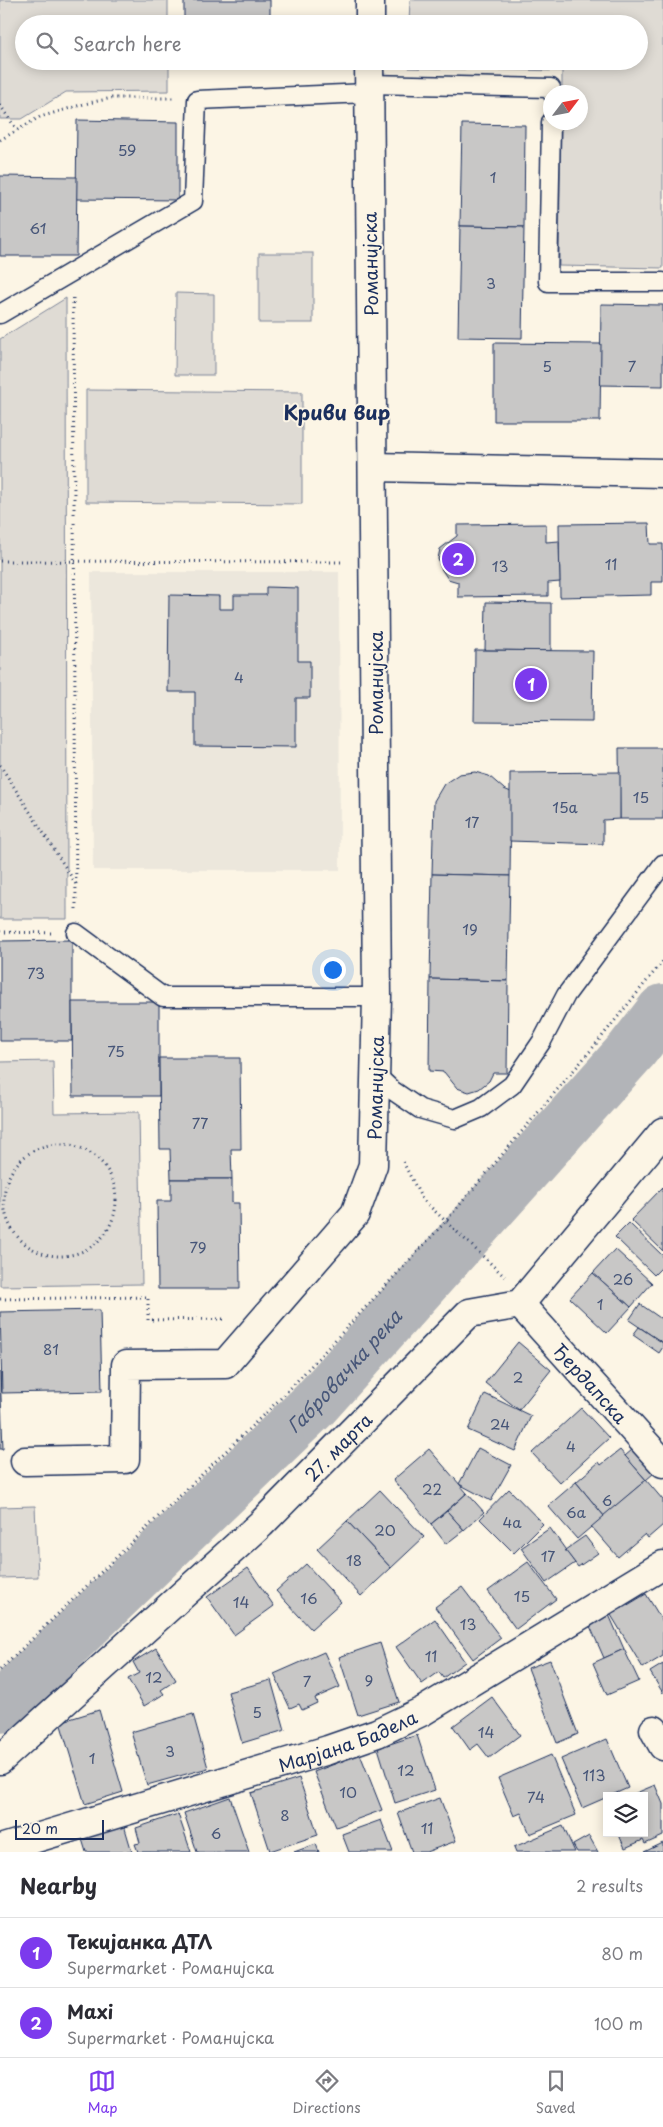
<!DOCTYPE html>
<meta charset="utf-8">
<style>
:root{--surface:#fff;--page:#f7f7f7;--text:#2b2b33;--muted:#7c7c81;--line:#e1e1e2;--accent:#7c3aed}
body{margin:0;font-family:"Playpen Sans",sans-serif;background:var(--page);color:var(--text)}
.controls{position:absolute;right:15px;bottom:15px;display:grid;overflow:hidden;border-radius:0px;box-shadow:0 2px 12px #0003}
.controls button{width:45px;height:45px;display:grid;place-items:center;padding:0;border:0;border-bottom:1px solid var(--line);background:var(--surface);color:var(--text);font:25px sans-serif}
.compass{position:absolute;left:543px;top:85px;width:45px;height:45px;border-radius:50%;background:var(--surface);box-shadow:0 2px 12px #0003;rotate:58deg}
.scale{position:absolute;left:15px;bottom:12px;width:89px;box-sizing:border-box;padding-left:5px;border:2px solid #1b2f5e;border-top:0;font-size:14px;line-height:18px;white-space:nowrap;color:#1b2f5e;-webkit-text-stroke:4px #fcf5e5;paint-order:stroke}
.you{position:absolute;left:332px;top:969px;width:18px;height:18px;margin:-12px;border:4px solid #fff;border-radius:50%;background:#1a73e8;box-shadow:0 0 0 8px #1a73e833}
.badge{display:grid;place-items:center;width:32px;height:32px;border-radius:50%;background:var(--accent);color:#fff;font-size:16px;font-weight:700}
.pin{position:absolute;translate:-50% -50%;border:2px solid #fff;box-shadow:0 1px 5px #0006}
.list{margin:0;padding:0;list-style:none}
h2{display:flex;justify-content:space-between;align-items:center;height:65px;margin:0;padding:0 20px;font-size:21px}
h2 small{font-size:16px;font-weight:400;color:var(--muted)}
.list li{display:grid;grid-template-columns:32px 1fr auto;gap:15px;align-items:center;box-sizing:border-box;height:70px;padding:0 20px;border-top:1px solid var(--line)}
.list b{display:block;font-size:19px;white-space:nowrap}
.list p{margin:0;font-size:16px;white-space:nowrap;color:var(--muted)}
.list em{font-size:16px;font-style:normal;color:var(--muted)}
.icon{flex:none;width:28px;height:28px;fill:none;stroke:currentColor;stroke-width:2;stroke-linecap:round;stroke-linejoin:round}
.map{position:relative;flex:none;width:663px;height:1852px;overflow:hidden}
.search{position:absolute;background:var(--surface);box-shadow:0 2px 12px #0003;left:15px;right:15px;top:15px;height:55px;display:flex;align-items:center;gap:12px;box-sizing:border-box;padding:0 18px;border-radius:28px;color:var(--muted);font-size:19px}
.sheet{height:205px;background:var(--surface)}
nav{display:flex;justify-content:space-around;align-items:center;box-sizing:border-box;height:70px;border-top:1px solid var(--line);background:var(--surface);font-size:14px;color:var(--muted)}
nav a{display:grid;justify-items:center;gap:2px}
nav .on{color:var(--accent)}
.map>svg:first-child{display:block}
.built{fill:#ece7dc}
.green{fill:#dfdbd4;stroke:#7d8599}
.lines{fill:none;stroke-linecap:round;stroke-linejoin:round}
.river{stroke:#b2b4b8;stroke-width:52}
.building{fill:#c8c7c6;stroke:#1b2f5e}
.service-casing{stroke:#1b2f5e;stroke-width:21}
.minor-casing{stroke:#1b2f5e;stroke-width:31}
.path{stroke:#1b2f5e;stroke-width:3;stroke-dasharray:1 4;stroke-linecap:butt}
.service{stroke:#fcf5e5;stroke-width:18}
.minor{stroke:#fcf5e5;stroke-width:28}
.labels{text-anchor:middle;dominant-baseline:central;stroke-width:4;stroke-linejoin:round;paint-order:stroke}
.number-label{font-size:15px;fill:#465578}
.street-label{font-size:18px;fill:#1b2f5e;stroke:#fcf5e5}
.water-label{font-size:19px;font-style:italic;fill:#485779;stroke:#fcf5e5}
.quarter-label{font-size:20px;font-weight:bold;fill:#1b2f5e;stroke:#fcf5e5}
</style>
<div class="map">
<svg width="663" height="1852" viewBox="0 0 663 1852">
<rect width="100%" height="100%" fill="#fcf5e5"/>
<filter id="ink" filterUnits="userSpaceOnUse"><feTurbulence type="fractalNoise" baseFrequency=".02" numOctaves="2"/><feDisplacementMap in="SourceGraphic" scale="10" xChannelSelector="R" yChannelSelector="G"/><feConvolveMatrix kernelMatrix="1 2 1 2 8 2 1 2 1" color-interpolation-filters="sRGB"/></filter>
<g filter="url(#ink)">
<polygon class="built" points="91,572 339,572 340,870 93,870"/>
<g class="green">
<polygon points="0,0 168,0 168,24 24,24 24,61 169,61 169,91 66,92 22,119 0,119"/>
<polygon points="410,0 663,0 663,268 559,266 561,123 580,122 580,92 562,92 562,71 409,68 409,61 639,61 639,24 409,24"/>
<rect x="259" y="253" width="54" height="70"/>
<polygon points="176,293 214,294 214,375 175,375"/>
<polygon points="66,298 67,919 0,919 0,339"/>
<polygon points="86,390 302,392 302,504 86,502"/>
<polygon points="53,1061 54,1113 139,1112 142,1284 0,1286 0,1062"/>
<polygon points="35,1506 38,1577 0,1578 0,1507"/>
</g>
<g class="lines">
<path class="river" id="s1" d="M0 1707 314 1405 632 1050 663 1010"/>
</g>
<g class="building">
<rect x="184" y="0" width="86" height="24"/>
<polygon points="77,120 178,122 178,200 76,199"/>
<polygon points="462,124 525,125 524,227 460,226"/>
<polygon points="0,176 77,177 76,256 0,256"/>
<polygon points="460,226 524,227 522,338 458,337"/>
<polygon points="601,304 663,305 663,386 600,385"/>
<polygon points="494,343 601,344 600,421 494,421"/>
<polygon points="649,523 650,544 663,544 663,582 651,582 651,595 560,597 559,524"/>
<polygon points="546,524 546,542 559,541 560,582 548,583 548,596 458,597 458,582 448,579 442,570 438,559 440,549 457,536 457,525"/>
<polygon points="266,587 298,588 298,661 310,661 310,698 296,698 296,747 195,746 195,692 168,692 169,595 219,596 219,609 234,609 234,595 266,595"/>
<polygon points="486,602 551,603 551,651 485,650"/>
<polygon points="475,650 593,651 592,722 474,721"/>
<polygon points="619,748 663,748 663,819 620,819"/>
<polygon points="475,772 489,776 504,789 511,792 510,876 432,874 434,801 444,784 459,774"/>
<polygon points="620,772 620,819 603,820 603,844 510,841 510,773"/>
<polygon points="432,874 510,876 508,981 430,979"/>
<polygon points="72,940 72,1041 0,1041 0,941"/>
<polygon points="430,979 508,981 507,1073 493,1073 489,1081 479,1089 469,1092 457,1088 444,1072 429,1071"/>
<polygon points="72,1002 159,1002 159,1096 73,1096"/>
<polygon points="159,1058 240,1058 241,1149 231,1149 232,1179 171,1179 170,1149 160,1149"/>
<polygon points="171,1179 232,1179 232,1203 239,1203 240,1289 158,1289 157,1201 171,1201"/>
<polygon points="663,1187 663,1251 631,1220"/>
<polygon points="629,1223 663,1256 663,1266 654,1275 615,1237"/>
<polygon points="615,1249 652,1283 631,1307 593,1273"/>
<polygon points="593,1273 631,1307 607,1333 570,1298"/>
<polygon points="640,1304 663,1320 663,1343 629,1320"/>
<polygon points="100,1310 102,1391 2,1393 0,1312"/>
<polygon points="639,1327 663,1343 663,1347 659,1353 633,1335"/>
<polygon points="518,1342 551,1370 519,1410 485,1383"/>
<polygon points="0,1372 3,1449 0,1449"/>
<polygon points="485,1394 531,1416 515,1451 468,1430"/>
<polygon points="581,1408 609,1438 560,1483 532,1453"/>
<polygon points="640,1443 661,1467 646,1480 625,1456"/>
<polygon points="478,1448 511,1465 491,1501 459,1484"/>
<polygon points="429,1449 467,1493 431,1524 393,1480"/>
<polygon points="620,1450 646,1480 604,1516 576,1482 599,1462 601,1465"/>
<polygon points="646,1480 663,1500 663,1525 648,1538 645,1534 618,1557 591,1526"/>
<polygon points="576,1482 604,1516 577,1539 548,1506"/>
<polygon points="509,1489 543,1524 514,1553 480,1519"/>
<polygon points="380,1490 424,1537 391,1568 347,1521"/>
<polygon points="467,1493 484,1512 464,1530 447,1511"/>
<polygon points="447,1511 464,1530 446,1544 431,1524"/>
<polygon points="347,1521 391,1568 361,1596 317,1549"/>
<polygon points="550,1528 575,1563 546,1583 521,1548"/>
<polygon points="585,1536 598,1553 578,1567 565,1550"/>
<polygon points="528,1562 556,1599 516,1629 488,1591"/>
<polygon points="306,1564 341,1602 311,1629 276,1591"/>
<polygon points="248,1568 274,1606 234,1635 207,1597"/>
<polygon points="462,1587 501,1638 473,1659 435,1607"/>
<polygon points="646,1594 663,1622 663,1656 643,1668 611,1615"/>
<polygon points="606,1608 624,1649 604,1658 586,1617"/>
<polygon points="435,1619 465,1662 443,1678 439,1672 422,1684 396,1647"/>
<polygon points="380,1643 399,1702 358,1715 339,1657"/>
<polygon points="156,1648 176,1680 161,1690 164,1694 144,1706 128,1679 139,1673 133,1662"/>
<polygon points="624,1649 639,1681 607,1695 593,1663"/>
<polygon points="324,1652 340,1687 315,1698 317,1703 302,1710 299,1704 290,1708 274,1674"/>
<polygon points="550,1660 578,1734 557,1743 528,1668"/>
<polygon points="663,1664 663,1693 650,1672"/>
<polygon points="271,1680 285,1730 242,1743 228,1692"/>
<polygon points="492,1697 520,1735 489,1758 478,1744 470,1750 453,1726"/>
<polygon points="99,1710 123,1792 85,1804 60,1722"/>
<polygon points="193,1714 208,1768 147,1785 131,1732"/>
<polygon points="417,1735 435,1790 395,1803 378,1748"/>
<polygon points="607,1739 628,1788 582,1808 561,1759"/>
<polygon points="360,1754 382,1810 336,1827 314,1772"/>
<polygon points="551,1755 576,1815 530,1834 521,1813 514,1816 498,1778"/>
<polygon points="299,1778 318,1835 270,1851 251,1793"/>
<polygon points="655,1785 663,1804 663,1836 645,1844 643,1840 625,1848 618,1833 644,1833 644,1796 629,1796"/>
<polygon points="230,1797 249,1852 197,1852 184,1813"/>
<polygon points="440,1798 456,1841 426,1852 412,1852 398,1813"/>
<polygon points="178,1814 191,1852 138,1852 135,1844 140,1843 136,1828"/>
<polygon points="381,1820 393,1852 349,1852 342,1834"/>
<polygon points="124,1825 132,1852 86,1852 82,1839"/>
<polygon points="563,1826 575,1852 516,1852 514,1847"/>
<polygon points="589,1836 598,1852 577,1852 573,1845"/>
<polygon points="663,1843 663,1852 644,1852"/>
<polygon points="316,1844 319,1852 294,1852"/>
</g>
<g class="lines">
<defs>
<g id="service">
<polyline points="369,84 551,88 551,92"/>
<polyline points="551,122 548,282 663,282"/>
<polyline points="0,314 193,201 197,100 368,93"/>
<polyline points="76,933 163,997 377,997"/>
<polyline points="376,1075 392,1090 420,1109 455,1119 481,1108 512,1085 542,1041 566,995 663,864"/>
</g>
<g id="minor">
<polyline points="370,24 370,0"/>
<polyline points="373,467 663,473"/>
<path id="s2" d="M520 1304 663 1463"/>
<path id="s3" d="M25 1461 125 1459 126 1365 225 1364 355 1214 373 1165 377 997 369 61"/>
<polyline points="654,1730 663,1746"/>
<path id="s4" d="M0 1760 261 1524 469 1313 520 1304 663 1132"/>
<path id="s5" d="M0 1849 328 1750 377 1733 423 1711 663 1565"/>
</g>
</defs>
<use href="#service" class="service-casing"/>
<use href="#minor" class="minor-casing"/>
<g class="path">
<polyline points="0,105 17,130"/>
<polyline points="0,140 40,117 84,104 112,98 173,98"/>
<polyline points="73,298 76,909"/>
<polyline points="0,561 344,562"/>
<polyline points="0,765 76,884"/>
<polyline points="0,932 53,933"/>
<circle cx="60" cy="1200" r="56"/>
<polyline points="403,1162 422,1199 505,1277"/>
<polyline points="0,1299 148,1297 148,1320 225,1319"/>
<polyline points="0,1670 283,1396 445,1222 591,1050 663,961"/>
</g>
<use href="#service" class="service"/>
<use href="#minor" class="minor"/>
</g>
</g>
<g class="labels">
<g class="number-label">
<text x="127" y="149">59</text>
<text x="493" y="176">1</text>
<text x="38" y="227">61</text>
<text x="491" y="282">3</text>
<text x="547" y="365">5</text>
<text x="632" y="365">7</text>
<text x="611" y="563">11</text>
<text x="500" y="565">13</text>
<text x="239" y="676">4</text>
<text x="641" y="796">15</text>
<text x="565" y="806">15a</text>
<text x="472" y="821">17</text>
<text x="470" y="928">19</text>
<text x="36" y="972">73</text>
<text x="116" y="1050">75</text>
<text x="200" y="1122">77</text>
<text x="198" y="1246">79</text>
<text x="623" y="1278">26</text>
<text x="600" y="1303">1</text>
<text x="51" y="1348">81</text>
<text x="518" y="1376">2</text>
<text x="500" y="1423">24</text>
<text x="571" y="1445">4</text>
<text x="432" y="1488">22</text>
<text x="607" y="1499">6</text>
<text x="576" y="1511">6a</text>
<text x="512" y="1521">4a</text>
<text x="385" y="1529">20</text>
<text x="548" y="1555">17</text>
<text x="354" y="1559">18</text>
<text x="522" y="1595">15</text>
<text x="309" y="1597">16</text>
<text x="241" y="1601">14</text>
<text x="468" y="1623">13</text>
<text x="431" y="1655">11</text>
<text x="154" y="1676">12</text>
<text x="369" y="1679">9</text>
<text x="307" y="1680">7</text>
<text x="257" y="1711">5</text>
<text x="486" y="1731">14</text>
<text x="170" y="1750">3</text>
<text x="92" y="1757">1</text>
<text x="406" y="1769">12</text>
<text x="594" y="1774">113</text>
<text x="348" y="1791">10</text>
<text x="536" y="1796">74</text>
<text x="285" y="1814">8</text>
<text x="427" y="1827">11</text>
<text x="216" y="1832">6</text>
</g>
<g class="street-label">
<text transform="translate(370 264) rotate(-91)">Романијска</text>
<text transform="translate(375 683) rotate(-90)">Романијска</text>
<text stroke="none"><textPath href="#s3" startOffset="621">Романијска</textPath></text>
<text stroke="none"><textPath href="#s2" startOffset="106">Ђердапска</textPath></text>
<text stroke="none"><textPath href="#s4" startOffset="461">27. марта</textPath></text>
<text stroke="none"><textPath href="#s5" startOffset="364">Марјана Бадела</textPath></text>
</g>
<g class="water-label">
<text stroke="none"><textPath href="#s1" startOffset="481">Габровачка река</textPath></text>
</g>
<g class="quarter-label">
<text x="337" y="412">Криви вир</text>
</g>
</g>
</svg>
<div class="controls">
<button><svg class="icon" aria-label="layers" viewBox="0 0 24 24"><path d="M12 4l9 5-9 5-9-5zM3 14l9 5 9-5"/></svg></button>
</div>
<svg class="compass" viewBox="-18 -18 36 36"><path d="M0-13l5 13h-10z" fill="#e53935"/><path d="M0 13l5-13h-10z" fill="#7c7c81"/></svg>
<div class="scale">20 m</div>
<div class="you"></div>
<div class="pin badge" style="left:531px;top:684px">1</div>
<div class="pin badge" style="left:458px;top:559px">2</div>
<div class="search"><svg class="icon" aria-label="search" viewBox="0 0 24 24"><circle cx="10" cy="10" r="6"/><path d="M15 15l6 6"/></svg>Search here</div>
</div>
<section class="sheet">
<h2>Nearby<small>2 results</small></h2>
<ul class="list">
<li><span class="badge">1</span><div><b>Текијанка ДТЛ</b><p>Supermarket · Романијска</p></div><em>80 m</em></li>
<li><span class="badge">2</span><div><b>Maxi</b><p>Supermarket · Романијска</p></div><em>100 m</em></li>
</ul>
</section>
<nav>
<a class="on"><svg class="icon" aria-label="map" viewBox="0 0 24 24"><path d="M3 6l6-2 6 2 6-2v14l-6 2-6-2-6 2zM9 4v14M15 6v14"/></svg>Map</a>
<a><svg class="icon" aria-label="directions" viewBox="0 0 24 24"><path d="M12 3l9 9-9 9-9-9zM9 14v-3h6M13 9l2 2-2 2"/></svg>Directions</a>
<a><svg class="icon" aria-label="saved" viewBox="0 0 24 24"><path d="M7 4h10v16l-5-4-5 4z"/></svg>Saved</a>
</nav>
